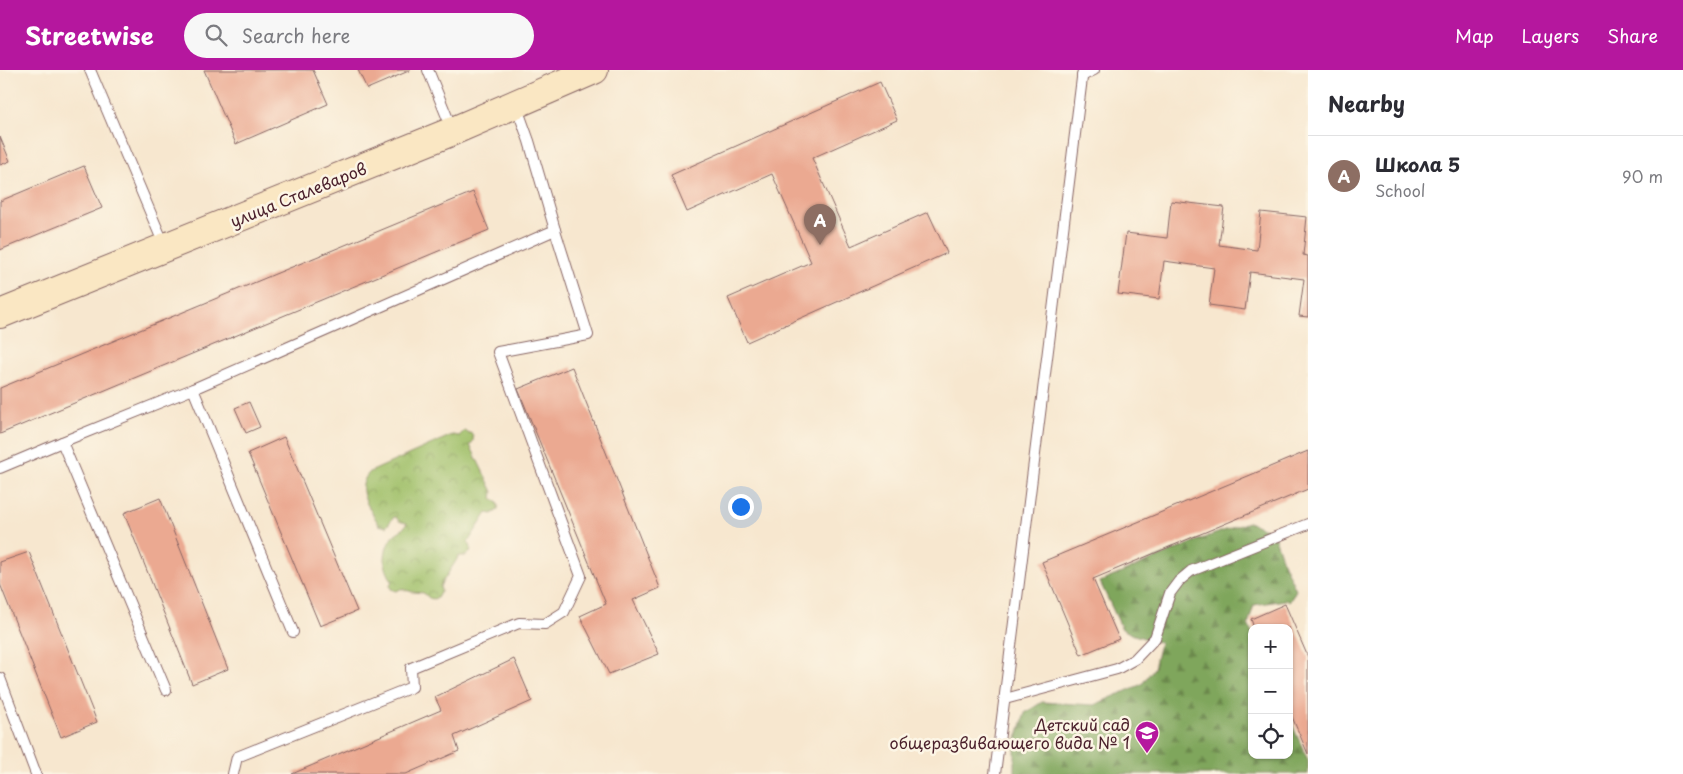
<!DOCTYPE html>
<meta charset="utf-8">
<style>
:root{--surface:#fff;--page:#f7f7f7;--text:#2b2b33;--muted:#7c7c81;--line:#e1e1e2;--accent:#b5179e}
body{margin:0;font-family:"Playpen Sans",sans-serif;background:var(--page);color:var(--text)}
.controls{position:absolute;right:15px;bottom:15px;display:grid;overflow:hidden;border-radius:10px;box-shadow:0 1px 4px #0004}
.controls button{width:45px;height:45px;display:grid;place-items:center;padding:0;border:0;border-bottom:1px solid var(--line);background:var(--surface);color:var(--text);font:25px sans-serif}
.you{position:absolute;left:740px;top:436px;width:18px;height:18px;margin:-12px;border:4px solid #fff;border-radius:50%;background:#1a73e8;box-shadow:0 0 0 8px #1a73e833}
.badge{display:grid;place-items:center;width:32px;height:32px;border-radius:50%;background:var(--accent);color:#fff;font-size:16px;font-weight:700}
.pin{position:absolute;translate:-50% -41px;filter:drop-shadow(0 1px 2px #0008)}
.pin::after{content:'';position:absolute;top:26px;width:18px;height:15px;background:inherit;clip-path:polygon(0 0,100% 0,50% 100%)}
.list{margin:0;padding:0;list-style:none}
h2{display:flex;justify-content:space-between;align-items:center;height:65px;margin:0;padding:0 20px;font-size:21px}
h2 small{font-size:16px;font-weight:400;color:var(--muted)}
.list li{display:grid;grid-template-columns:32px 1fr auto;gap:15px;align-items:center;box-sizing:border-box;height:80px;padding:0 20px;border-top:1px solid var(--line)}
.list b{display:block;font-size:19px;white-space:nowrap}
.list p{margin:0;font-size:16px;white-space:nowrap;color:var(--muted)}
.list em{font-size:16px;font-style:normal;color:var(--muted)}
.icon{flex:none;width:28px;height:28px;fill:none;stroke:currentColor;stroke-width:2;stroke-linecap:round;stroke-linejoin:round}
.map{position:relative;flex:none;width:1308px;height:704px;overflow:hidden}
header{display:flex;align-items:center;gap:30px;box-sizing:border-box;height:70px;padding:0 25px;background:var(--accent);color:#fff}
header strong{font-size:24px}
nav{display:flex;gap:28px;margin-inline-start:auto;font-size:18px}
.search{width:350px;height:45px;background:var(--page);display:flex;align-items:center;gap:12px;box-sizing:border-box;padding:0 18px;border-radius:28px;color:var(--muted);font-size:19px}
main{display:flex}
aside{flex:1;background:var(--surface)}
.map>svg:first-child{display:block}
.forest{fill:url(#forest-firs);stroke:#646244}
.park{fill:url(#park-crowns);stroke:#746f49}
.building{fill:#eba991}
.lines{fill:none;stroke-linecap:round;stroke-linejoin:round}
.lane-casing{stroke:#876564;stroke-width:12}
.secondary-casing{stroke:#876564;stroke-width:30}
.lane{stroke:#fff;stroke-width:10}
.secondary{stroke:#fae7c3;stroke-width:28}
.labels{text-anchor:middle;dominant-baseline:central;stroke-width:5;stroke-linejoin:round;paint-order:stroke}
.street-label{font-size:16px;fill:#4a1f2b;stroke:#fcf5e5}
.poi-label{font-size:16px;fill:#4a1f2b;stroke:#fcf5e5;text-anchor:end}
</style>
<header>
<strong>Streetwise</strong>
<div class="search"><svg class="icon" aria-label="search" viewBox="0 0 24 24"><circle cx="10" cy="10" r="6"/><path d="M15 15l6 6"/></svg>Search here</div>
<nav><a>Map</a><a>Layers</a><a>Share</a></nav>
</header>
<main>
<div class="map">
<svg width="1308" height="704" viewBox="0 0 1308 704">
<defs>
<pattern id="forest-firs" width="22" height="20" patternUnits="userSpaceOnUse" patternTransform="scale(1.25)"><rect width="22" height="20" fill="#7fa65c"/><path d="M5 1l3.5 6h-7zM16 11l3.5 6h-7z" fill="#6a874c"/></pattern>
<pattern id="park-crowns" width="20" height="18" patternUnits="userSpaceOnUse" patternTransform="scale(1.25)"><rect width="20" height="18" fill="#9fbf67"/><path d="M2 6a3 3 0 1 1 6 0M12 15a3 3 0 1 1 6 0" fill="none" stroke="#849b55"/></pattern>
</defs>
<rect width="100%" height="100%" fill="#fcf5e5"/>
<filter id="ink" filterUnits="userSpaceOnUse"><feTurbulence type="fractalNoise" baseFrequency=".02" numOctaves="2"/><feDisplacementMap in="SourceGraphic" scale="10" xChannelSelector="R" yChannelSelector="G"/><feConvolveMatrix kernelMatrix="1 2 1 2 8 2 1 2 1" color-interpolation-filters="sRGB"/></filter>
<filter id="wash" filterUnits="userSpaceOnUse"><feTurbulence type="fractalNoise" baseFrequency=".0096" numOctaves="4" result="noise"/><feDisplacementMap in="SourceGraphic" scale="20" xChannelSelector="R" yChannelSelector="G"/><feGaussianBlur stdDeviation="1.12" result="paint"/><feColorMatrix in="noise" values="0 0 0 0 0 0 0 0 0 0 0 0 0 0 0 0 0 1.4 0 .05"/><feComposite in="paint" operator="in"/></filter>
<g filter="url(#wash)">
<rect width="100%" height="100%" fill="#f7e7cf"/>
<polygon class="forest" points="1248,452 1273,462 1284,494 1296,520 1290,531 1285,530 1254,535 1248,554 1252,563 1252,685 1289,685 1289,648 1308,690 1308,704 1015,704 1015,675 1025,643 1042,632 1094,635 1142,614 1154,598 1160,573 1134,565 1122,559 1100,512 1201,469"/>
<path class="park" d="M464 361 472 364C474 369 474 371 470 375L493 422 492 428C497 432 499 433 498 440L492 444 487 443 468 472C473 478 471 482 466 486H459L440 516 441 521 437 528C431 530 428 528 424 523L413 522 401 519 396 521 391 519 390 516 392 510C382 497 383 479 393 466 399 460 402 462 407 453 401 452 399 452 396 447H394L386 457 379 455C370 438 353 419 370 402L452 365 459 366Z"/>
<g id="blocks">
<g class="building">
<polygon points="204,0 313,0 328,34 236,74"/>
<polygon points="358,0 411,0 367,19"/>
<polygon points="880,12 897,50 812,88 851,176 928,142 947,183 747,272 728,228 811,192 772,104 687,142 671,105"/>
<polygon points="0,67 10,91 0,95"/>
<polygon points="84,96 102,138 0,180 0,131"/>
<polygon points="473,122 489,160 0,364 0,318"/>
<polygon points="1171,131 1224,137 1219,175 1257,180 1261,142 1307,147 1303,185 1308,186 1308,247 1299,246 1304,209 1250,202 1245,240 1209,235 1214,198 1164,191 1159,229 1118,224 1126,163 1167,168"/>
<polygon points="572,297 660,518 633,530 659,584 609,604 580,546 606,534 518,319"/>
<polygon points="249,332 260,357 246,363 235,338"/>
<polygon points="284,367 357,541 320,556 248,383"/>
<polygon points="1308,381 1308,419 1093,509 1119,569 1081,585 1042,492"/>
<polygon points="160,428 228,599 192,614 124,443"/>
<polygon points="29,482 97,652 61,667 0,514 0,492"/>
<polygon points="1285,534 1308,587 1308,684 1289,640 1289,558 1254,558 1251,549"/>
<polygon points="514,589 532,631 454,666 459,681 406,704 292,704 441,640 435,627"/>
</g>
</g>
</g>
<g filter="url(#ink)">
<use href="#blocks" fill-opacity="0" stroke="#876564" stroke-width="1"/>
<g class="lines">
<defs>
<g id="lane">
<polyline points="90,0 165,177"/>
<polyline points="428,0 452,59"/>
<polyline points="1082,6 1094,0"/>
<polyline points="193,319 293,562"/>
<polyline points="62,372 166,620"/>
<polyline points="0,398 62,372 193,319 555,160 529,71 516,35"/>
<polyline points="0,608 36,704"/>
<polyline points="1005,629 1117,599 1135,589 1155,568 1170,523 1179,511 1191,501 1308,454"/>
<polyline points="233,704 237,687 412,617 411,598 519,553 545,554 564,542 581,506 498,282 588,265 555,160"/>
<polyline points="995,704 1083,0"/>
</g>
<polyline id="secondary" points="0,244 453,61 594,0"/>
</defs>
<use href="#lane" class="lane-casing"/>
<use href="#secondary" class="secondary-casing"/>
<use href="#lane" class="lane"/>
<use href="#secondary" class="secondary"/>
</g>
</g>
<defs>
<symbol id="school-pin" viewBox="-11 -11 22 30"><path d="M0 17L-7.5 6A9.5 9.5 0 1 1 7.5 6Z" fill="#b5179e" stroke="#fcf5e5"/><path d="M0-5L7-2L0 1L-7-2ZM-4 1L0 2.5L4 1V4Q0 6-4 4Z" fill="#fff"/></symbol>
</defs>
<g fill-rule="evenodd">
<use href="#school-pin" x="1133" y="649" width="28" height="38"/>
</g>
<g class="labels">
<g class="street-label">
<text transform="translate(298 124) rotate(-22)">улица Сталеваров</text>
</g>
<g class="poi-label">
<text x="1130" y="654">Детский сад<tspan x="1130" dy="18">общеразвивающего вида № 1</tspan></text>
</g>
</g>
</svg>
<div class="controls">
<button>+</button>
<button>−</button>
<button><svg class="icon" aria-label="locate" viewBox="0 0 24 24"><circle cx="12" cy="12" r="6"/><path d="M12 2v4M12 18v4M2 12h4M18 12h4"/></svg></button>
</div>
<div class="you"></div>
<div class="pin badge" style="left:820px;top:175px;background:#8d6e63">A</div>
</div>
<aside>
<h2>Nearby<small></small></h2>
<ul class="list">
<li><span class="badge" style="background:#8d6e63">A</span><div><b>Школа 5</b><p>School</p></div><em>90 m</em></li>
</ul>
</aside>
</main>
